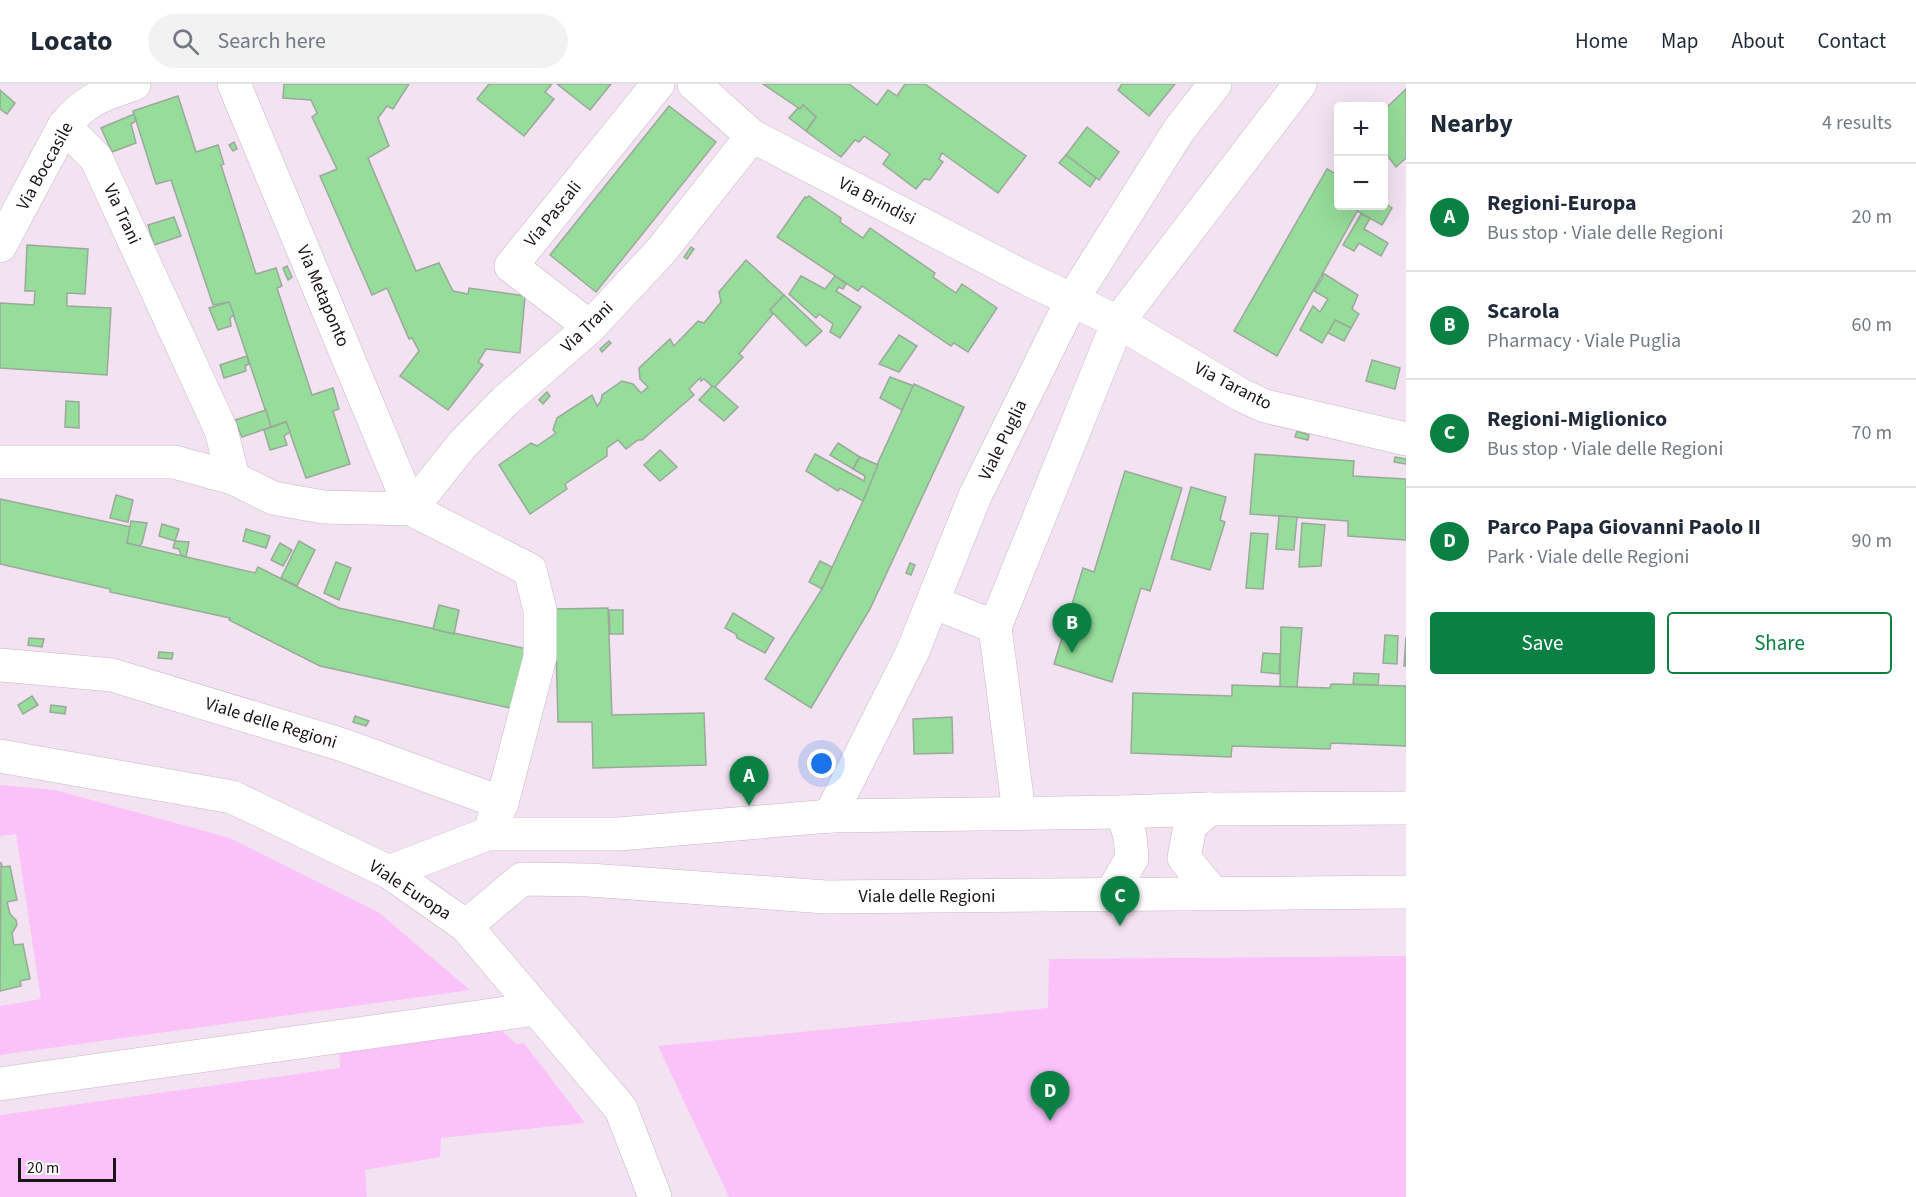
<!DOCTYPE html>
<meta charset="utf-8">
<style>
:root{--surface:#fff;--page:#f2f2f3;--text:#1f2937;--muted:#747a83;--line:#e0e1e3;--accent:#0b8043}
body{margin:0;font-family:"Source Sans 3",sans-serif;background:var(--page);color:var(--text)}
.controls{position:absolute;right:18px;top:18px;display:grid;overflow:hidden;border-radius:6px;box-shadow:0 6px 24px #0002}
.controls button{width:54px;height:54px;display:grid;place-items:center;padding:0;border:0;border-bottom:2px solid var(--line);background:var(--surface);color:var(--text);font:30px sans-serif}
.scale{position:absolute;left:18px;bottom:15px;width:98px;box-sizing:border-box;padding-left:6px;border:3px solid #1a141a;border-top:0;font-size:16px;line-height:21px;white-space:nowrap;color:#1a141a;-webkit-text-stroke:4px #fff;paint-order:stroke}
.you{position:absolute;left:822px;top:680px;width:21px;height:21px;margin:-15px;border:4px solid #fff;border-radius:50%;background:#1a73e8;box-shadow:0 0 0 9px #1a73e833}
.badge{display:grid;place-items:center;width:39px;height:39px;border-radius:50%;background:var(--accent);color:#fff;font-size:20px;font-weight:700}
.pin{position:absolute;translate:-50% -50px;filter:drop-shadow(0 2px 3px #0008)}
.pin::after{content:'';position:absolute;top:32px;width:21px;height:18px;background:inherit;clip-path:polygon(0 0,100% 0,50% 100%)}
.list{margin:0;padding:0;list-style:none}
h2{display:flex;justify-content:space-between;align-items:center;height:78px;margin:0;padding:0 24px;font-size:26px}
h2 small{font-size:20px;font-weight:400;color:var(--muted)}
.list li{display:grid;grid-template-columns:39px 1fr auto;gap:18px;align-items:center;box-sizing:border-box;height:108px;padding:0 24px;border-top:2px solid var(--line)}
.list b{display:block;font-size:22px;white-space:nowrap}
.list p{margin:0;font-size:20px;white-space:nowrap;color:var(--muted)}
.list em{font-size:20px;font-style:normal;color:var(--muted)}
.actions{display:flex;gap:12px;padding:18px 24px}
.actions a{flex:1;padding:14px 0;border:2px solid var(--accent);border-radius:6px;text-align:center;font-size:21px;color:var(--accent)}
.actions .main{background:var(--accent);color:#fff}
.icon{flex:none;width:33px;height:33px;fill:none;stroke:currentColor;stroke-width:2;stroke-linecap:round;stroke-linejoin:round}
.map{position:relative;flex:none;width:1406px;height:1113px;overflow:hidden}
header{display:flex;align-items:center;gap:36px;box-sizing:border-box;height:84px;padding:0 30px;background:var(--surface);border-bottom:2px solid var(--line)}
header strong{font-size:28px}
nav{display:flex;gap:33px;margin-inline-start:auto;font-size:21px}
.search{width:420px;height:54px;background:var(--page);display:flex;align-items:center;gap:15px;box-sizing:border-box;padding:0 21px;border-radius:33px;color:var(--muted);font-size:22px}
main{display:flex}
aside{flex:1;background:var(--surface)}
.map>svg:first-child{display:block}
.green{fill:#fbc1f9}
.building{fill:#96dc9a;stroke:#9aa99a;stroke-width:1.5}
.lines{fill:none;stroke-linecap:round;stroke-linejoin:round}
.street-casing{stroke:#c6b7c6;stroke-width:34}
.secondary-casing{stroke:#c6b7c6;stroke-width:34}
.street{stroke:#fff;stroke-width:33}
.secondary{stroke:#fff;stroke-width:33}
.labels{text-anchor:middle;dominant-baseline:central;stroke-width:4.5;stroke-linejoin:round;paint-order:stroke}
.street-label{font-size:18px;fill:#1a141a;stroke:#fff}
</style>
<header>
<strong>Locato</strong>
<div class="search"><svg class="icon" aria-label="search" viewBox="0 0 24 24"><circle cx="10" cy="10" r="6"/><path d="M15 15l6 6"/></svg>Search here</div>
<nav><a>Home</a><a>Map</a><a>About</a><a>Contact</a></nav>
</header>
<main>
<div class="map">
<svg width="1406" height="1113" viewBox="0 0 1406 1113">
<rect width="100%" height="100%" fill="#f3e3f2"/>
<g class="green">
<polygon points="0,701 55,706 230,754 378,828 470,906 0,971 0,922 41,915 16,750 0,752"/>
<polygon points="1406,872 1406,1113 729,1113 658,962 1048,924 1049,875"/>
<polygon points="487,932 516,960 524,959 585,1039 441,1054 440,1073 365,1086 367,1113 0,1113 0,1031 340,984 339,952"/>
</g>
<g class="building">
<polygon points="284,0 409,0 393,25 387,22 378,34 389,62 368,74 416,187 439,179 453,207 468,210 469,204 525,212 520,269 486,265 478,278 483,281 448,326 400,292 419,267 412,254 409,255 387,204 372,211 320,92 337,85 312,33 317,29 311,16 283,14"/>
<polygon points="489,0 552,0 545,8 554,15 524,52 477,15"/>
<polygon points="557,0 611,0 590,26"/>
<polygon points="763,0 849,0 877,21 888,6 897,12 905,0 925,0 1026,72 998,109 942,69 939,75 943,78 930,96 924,95 916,105 883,80 890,70 864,52 859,58 855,56 841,73 806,47 816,33 803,21 800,25"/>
<polygon points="1122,0 1175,0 1149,32 1118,6"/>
<polygon points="1406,5 1406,74 1396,83 1384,67 1384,26"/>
<polygon points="0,6 15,19 7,30 0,25"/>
<polygon points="178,12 196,68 218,61 224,80 221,81 256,190 276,184 282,202 277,204 312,311 333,304 339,325 333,327 350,380 306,394 286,338 271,343 229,218 213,221 171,96 156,100 133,27"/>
<polygon points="803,21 816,33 806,47 789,34 798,24 800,25"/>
<polygon points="669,22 716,58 596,208 550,171"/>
<polygon points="134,30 136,37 131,40 136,59 112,68 101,44"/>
<polygon points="1087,43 1119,68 1099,96 1066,71"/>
<polygon points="234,58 237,65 233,67 229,61"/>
<polygon points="1066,71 1096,94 1090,103 1059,79"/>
<polygon points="1327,85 1338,91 1338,122 1360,122 1277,272 1234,247"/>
<polygon points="809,112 841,134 840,138 863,154 870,144 935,189 933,193 956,209 962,200 997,224 968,268 954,259 951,262 862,202 858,207 777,153 805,113 806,114"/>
<polygon points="1384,118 1392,124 1382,141 1357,127 1360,122 1384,122"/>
<polygon points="1361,130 1370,134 1364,145 1388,159 1381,172 1359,159 1354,167 1343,161"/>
<polygon points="174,133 181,152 154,161 148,141"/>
<polygon points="27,161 88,165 85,210 67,209 67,222 111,224 107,291 0,284 0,219 34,221 35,207 25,207"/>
<polygon points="691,163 694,165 687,175 684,173"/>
<polygon points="746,176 784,211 770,226 773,230 739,270 743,273 714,304 704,295 701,297 700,294 689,305 694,311 642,356 638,356 626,365 618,356 607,364 607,372 565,400 567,405 530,430 499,381 531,359 537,362 556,349 553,346 557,334 592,311 597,322 601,317 602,311 622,297 633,300 641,309 648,303 640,295 639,284 670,255 674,262 698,237 704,239 721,218 719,208"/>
<polygon points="287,182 292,193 288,196 283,184"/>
<polygon points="1323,189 1358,211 1352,225 1359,230 1351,244 1335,236 1322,259 1300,246 1313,222 1320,228 1328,215 1314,207 1323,193 1322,191"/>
<polygon points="801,192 825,205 835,192 846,200 843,205 839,203 836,207 861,223 840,254 830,248 833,240 819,230 816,234 789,210"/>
<polygon points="784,211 822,247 806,262 770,226"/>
<polygon points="229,218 234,231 230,234 231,242 218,246 209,224"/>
<polygon points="1335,236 1351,244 1344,257 1328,249"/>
<polygon points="899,251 917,262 899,288 879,280"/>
<polygon points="609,257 611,259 602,268 600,265"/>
<polygon points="247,272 249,280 245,282 246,287 224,294 220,281"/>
<polygon points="1372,276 1400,284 1395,305 1366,297"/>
<polygon points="890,293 914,302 902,326 880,314"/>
<polygon points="914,300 964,323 870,525 811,624 765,595 822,505 868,406 866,405"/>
<polygon points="712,302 715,303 738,323 724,337 699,316"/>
<polygon points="547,308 550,312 543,320 539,316"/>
<polygon points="66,317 79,318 79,344 65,343"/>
<polygon points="266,326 271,343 242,353 235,336"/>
<polygon points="286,338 290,348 284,352 287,361 270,366 264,346"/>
<polygon points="1297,347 1309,351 1308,356 1295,353"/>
<polygon points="838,359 860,373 853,385 830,371"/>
<polygon points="660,366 677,383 660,397 644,381"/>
<polygon points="815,370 864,397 865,392 853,385 860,373 878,381 863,417 840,404 838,407 806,387"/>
<polygon points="1255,370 1354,377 1353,392 1406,395 1406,456 1348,452 1348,437 1250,430"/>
<polygon points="1395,373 1406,375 1406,380 1394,378"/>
<polygon points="1125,387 1182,404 1150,507 1141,504 1112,598 1054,580 1083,484 1094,488"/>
<polygon points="1191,403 1226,413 1220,436 1225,438 1210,486 1171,475"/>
<polygon points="116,411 133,416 128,438 110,434"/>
<polygon points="0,415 131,443 127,459 255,489 258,483 339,524 527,565 515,625 320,582 229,536 230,534 110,508 110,505 0,480"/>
<polygon points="1279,432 1297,433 1294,466 1276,465"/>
<polygon points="131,437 147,439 142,459 139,462 127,459"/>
<polygon points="1302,439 1325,441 1321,482 1299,483"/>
<polygon points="162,440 179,445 175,457 159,452"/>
<polygon points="246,445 270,452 266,464 243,457"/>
<polygon points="1251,449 1268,450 1263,505 1246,504"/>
<polygon points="175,457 189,458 186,473 181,471 179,465 173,464"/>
<polygon points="299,457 315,466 297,502 281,494"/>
<polygon points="280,459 292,466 283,482 271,476"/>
<polygon points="820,477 832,483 822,505 809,498"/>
<polygon points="336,478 351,484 339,516 324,509"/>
<polygon points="910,479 915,481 911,491 906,489"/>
<polygon points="439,521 459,526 454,550 433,545"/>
<polygon points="608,524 612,631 704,629 706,681 593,684 592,638 558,638 555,525"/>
<polygon points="609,526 623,526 623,550 610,550"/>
<polygon points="733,529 774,554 765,569 737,554 736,550 725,544"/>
<polygon points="1281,543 1302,544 1297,603 1280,603"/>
<polygon points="1385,551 1398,552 1397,580 1383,579"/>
<polygon points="1406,553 1406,582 1404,582"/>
<polygon points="29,554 44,555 42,563 28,561"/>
<polygon points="159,568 173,569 172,575 158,574"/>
<polygon points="1263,569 1280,570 1279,590 1261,588"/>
<polygon points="1354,589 1379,590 1378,601 1353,600"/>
<polygon points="1331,600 1406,602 1406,662 1331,659 1330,665 1232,662 1231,673 1131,669 1133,609 1232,612 1232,601 1330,604"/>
<polygon points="32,612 38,621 23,630 18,621"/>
<polygon points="51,621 66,623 65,630 50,628"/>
<polygon points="355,632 369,637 366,642 353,638"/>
<polygon points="952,633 953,669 914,670 913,635"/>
<polygon points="1,778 2,783 10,782 17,816 7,818 10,830 16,836 17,841 12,849 14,861 23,860 30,895 20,897 21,902 0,907"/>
</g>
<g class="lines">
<defs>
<g id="street">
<polyline points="234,0 411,425 462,361 505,317 590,243 661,167 752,52"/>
<polyline points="694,0 752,52 1028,195 1118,238 1241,311 1265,322 1406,355"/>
<polyline points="64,42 96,74 221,346 233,394"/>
<path d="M0 162 64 42C85 16 104 10 134 0"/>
<polyline points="590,243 511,182 658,0"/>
<polyline points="0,378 174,378 233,394 273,414 323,423 411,425 530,486 540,526 540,573 502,719"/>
<polyline points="933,518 995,543"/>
<polyline points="0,581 112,591 343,661 502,719 493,737"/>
<polyline points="1209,725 1190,742 1184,774 1212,808"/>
<polyline points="1019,729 995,543 1118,238 1300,0"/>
<polyline points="830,732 912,569 975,412 1072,216 1179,46 1215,0"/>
<polyline points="1111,810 1132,774 1130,752 1122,728"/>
<polyline points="0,1000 536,925"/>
</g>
<g id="secondary">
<polyline points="0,672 232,713 389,788 466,842 621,1025 655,1113"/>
<polyline points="389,788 487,750 619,750 830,732 1122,728 1209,725 1406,724"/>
<polyline points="466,842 522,795 589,796 826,813 1406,808"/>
</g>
</defs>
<use href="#street" class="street-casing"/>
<use href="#secondary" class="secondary-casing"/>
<use href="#street" class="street"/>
<use href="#secondary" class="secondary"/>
</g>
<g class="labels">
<g class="street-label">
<text transform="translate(45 82) rotate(-61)">Via Boccasile</text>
<text transform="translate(877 117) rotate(27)">Via Brindisi</text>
<text transform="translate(122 130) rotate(65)">Via Trani</text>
<text transform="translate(553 130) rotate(-51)">Via Pascali</text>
<text transform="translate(323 212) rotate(67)">Via Metaponto</text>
<text transform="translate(587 243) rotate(-44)">Via Trani</text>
<text transform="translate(1233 302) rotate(27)">Via Taranto</text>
<text transform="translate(1003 356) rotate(-64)">Viale Puglia</text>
<text transform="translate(271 639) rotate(17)">Viale delle Regioni</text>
<text transform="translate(410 806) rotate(33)">Viale Europa</text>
<text x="927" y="812">Viale delle Regioni</text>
</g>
</g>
</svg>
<div class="controls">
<button>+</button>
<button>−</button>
</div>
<div class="scale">20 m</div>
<div class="you"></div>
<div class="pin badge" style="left:749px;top:722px">A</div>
<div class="pin badge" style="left:1072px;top:569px">B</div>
<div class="pin badge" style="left:1120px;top:842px">C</div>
<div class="pin badge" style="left:1050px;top:1037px">D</div>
</div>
<aside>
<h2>Nearby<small>4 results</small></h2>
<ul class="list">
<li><span class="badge">A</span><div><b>Regioni-Europa</b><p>Bus stop · Viale delle Regioni</p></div><em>20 m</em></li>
<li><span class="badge">B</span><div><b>Scarola</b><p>Pharmacy · Viale Puglia</p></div><em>60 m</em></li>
<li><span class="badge">C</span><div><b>Regioni-Miglionico</b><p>Bus stop · Viale delle Regioni</p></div><em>70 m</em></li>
<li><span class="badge">D</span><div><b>Parco Papa Giovanni Paolo II</b><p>Park · Viale delle Regioni</p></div><em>90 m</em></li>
</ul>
<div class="actions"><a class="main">Save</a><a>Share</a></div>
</aside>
</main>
